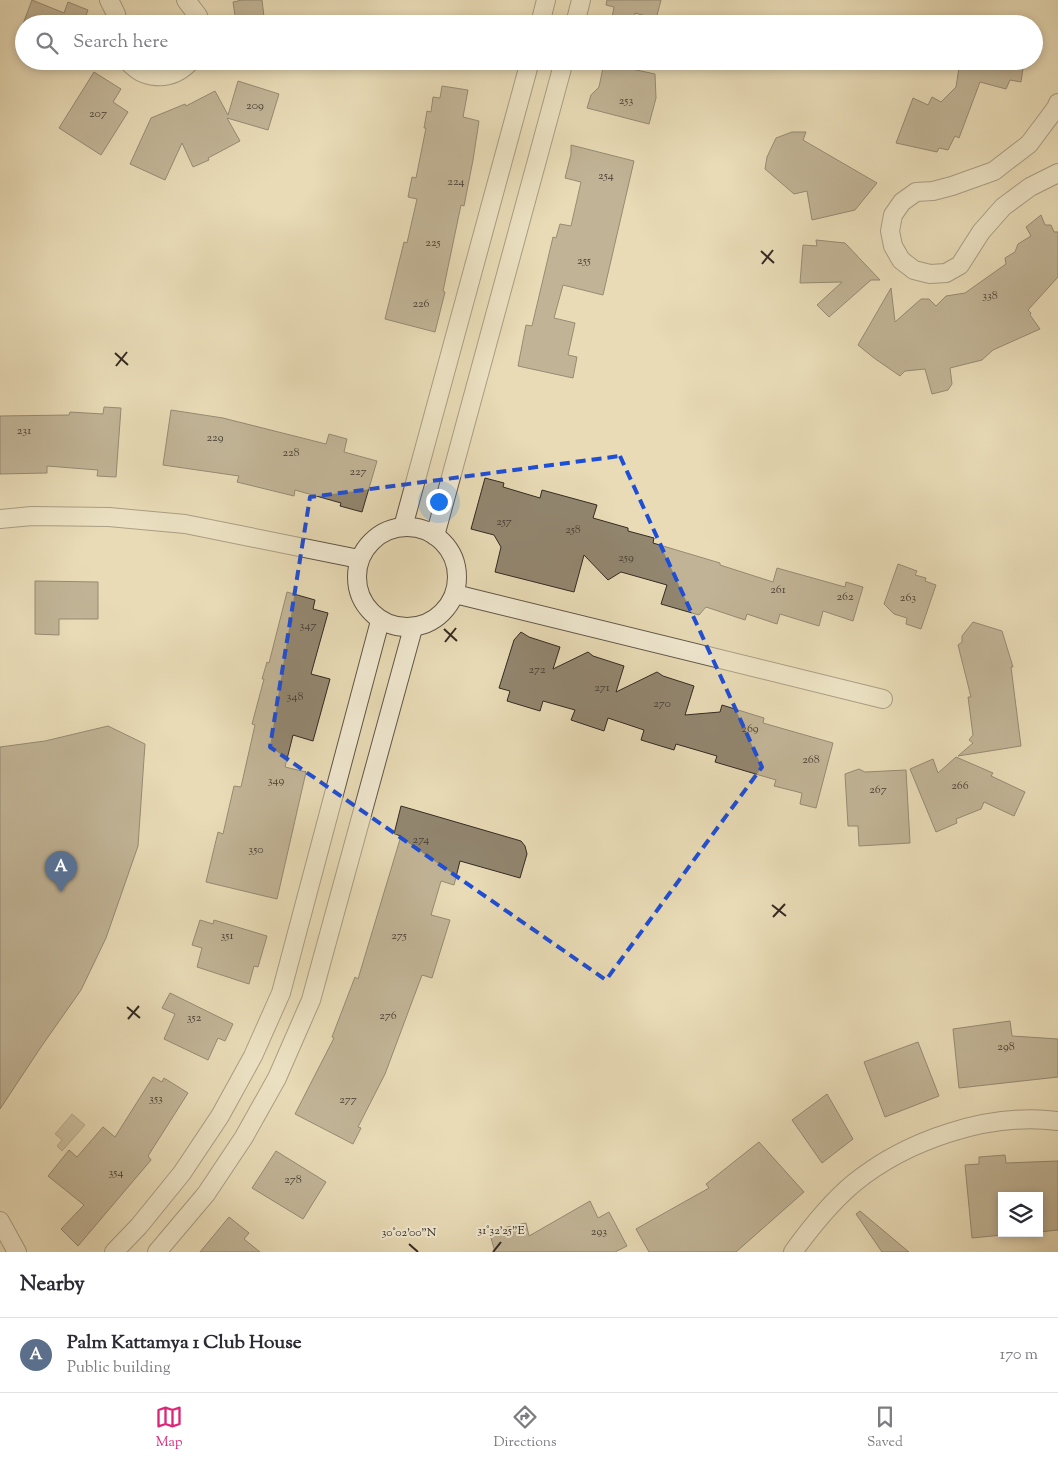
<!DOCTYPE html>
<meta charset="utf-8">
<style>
:root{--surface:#fff;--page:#f2f2f3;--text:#2b2b33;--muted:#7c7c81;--line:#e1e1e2;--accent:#db2777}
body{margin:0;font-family:"Sorts Mill Goudy",serif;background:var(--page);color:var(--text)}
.controls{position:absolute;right:15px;bottom:15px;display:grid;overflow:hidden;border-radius:0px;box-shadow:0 2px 8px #0003}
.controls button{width:45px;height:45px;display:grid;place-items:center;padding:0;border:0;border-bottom:1px solid var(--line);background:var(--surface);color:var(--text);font:25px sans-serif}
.you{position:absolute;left:438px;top:501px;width:18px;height:18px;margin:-12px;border:4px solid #fff;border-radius:50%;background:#1a73e8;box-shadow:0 0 0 8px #1a73e833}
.badge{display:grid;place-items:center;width:32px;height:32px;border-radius:50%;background:var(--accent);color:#fff;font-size:16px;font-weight:700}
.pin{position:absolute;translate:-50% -41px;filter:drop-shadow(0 1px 2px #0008)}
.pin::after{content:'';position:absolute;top:26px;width:18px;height:15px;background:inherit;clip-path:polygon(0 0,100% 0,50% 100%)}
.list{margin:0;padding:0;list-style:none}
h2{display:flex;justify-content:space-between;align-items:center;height:65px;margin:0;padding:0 20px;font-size:21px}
h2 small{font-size:16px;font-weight:400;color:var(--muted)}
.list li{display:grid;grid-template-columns:32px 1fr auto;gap:15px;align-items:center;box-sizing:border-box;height:75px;padding:0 20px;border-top:1px solid var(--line)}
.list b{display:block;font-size:19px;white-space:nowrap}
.list p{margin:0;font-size:16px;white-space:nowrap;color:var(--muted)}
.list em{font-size:16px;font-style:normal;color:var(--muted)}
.icon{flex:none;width:28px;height:28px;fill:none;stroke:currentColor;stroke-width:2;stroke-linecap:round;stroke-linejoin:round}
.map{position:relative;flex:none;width:1058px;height:1252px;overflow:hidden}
.search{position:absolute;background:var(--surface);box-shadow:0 2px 8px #0003;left:15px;right:15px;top:15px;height:55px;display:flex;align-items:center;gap:12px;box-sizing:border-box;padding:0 18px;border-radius:28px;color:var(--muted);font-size:19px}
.sheet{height:140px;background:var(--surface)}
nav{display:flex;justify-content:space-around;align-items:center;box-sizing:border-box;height:70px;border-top:1px solid var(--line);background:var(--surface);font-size:14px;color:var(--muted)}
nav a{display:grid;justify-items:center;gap:2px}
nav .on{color:var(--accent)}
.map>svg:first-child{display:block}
.water{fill:#ab9f84;stroke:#7b705d}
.building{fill:#92866f;stroke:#342a23}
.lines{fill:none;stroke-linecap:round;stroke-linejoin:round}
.minor-casing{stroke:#615648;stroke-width:20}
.minor{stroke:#f0e8d0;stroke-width:18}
.marked{fill:none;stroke:#1d4ed8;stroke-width:4;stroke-dasharray:10 6;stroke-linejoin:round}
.ticks{fill:none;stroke:#342a23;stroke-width:2}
.labels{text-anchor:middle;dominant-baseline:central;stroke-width:4;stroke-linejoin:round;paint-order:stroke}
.number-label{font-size:12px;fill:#4c4136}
.ticks-label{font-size:12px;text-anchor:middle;fill:#342a23;stroke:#f0e8d0;stroke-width:4;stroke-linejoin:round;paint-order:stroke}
</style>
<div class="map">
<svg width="1058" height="1252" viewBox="0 0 1058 1252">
<rect width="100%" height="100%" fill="#e8dbb6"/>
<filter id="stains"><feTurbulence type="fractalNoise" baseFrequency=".004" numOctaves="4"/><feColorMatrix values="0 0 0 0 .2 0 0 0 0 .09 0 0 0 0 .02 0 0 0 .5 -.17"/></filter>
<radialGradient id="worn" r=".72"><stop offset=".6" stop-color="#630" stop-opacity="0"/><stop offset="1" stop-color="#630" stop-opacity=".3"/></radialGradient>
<polygon class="water" points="72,1114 85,1125 62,1151 57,1146 62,1140 55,1134"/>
<g class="building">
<polygon points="32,0 64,13 68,2 88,10 84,21 89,24 23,24"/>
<polygon points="242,0 262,0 264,17 236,22 233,2"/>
<polygon points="607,0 661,0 656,19 635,13 634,19 628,17 626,20 612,18 614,7 606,5"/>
<polygon points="960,61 1024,61 1021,82 1010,80 1006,89 980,82 959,138 955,136 948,150 939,148 937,152 896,143 913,98 928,105 932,97 941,102 956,87"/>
<polygon points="604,63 655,74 656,98 649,124 587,108 591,95 599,87"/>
<polygon points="94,72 121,89 113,102 128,112 101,155 59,128"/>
<polygon points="238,81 279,94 268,130 227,118 240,141 208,158 209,160 193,167 182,143 165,180 130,164 151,118 185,104 186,106 215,91 228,115"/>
<polygon points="442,86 468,90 463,117 479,121 473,160 464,206 461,205 443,291 445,292 435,332 385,319 404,242 407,243 417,199 408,197 412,177 416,178 426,128 424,128 427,111 431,112 433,97 440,98"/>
<polygon points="792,132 806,132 803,140 877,183 855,210 812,220 807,191 794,194 765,169 767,157 776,138"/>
<polygon points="571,145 634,161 603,295 563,285 554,318 575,323 568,355 577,357 573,378 518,366 526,325 532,326 553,237 556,238 560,224 571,226 581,182 565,178 571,154"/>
<polygon points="1041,215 1045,225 1051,225 1054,232 1058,232 1058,277 1028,310 1031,313 1030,315 1040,329 993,350 982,360 950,368 952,384 948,390 932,394 925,369 905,371 900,376 874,358 858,345 891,288 895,322 921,299 929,299 936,306 946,296 965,293 1006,264 1005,258 1015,252 1018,244 1031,236 1026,227"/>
<polygon points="816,240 845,243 880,280 871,280 829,317 817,305 842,282 800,283 803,245 817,246"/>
<polygon points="104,407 121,408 116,477 97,476 98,470 47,466 47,473 0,474 0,416 69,415 70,412 103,414"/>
<polygon points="171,410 223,418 326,444 329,434 347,439 344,452 377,461 362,512 340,506 341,503 295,490 294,496 237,482 239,476 163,465"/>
<polygon points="485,478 504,483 503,487 540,498 542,490 597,505 593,518 628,528 628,531 654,538 653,543 720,563 720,565 773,582 777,568 845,587 846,582 863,587 853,621 823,611 819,626 780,614 777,624 747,614 745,620 706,607 699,615 661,604 667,585 621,572 608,580 584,555 574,592 495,572 501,547 494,535 471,529"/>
<polygon points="898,564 917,571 915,575 926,578 925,581 936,585 921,629 906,624 907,618 894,614 884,604"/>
<polygon points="35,581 98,582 98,619 59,619 59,635 35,634"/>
<polygon points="287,592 315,600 313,609 328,613 311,674 330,679 313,741 293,735 285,767 306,772 277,899 206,882 218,832 223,834 234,786 241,787 255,725 252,724 264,679 262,679 267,662 269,663"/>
<polygon points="973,622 1002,631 1013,667 1011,667 1021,746 958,756 973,743 969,740 973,735 968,697 971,697 958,645 962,642 962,636"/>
<polygon points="521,632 529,637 560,647 553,669 588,652 593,656 624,666 616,692 657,672 663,676 694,686 685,715 720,712 722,705 764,718 763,723 833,743 816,808 800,804 802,793 774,786 776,780 715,762 717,756 676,744 674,750 641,740 644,730 608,718 604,731 571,720 575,710 543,701 540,711 507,701 510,691 499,688 514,640"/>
<polygon points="108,726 145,744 138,846 106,938 81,990 41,1047 0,1109 0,747 45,741"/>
<polygon points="956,757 993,773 991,776 1025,792 1014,816 984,802 981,809 956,819 957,823 936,832 910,769 933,759 938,773"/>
<polygon points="859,769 865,772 906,770 910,843 859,846 858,826 848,826 845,774"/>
<polygon points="401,806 521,841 525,846 527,854 520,878 460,861 454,885 441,881 431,915 450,920 432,978 422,975 385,1074 358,1127 361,1128 353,1144 295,1114 334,1038 332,1037 355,977 358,979 401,836 394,834"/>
<polygon points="200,920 213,924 214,920 267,936 258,967 254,966 249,984 197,967 202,948 192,945"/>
<polygon points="170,993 233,1024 225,1041 218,1038 208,1060 164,1039 175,1014 162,1008"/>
<polygon points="1010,1021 1012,1036 1058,1039 1058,1077 959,1088 953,1029"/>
<polygon points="918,1042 939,1096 885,1117 864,1062"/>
<polygon points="153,1077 162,1082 164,1078 188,1093 148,1156 151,1160 78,1246 61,1229 84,1205 48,1176 69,1150 77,1157 103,1127 115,1137"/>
<polygon points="827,1094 853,1139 822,1163 792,1120"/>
<polygon points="759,1142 804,1192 736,1252 649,1252 636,1229 709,1188 706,1184"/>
<polygon points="276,1151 326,1182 303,1219 252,1188"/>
<polygon points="1005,1155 1006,1163 1058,1161 1058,1230 1039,1232 1039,1196 1002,1196 1002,1235 972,1238 965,1165 979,1164 979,1157"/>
<polygon points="590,1201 598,1218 609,1212 627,1246 615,1252 495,1252 489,1231 526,1223 529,1236"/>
<polygon points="860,1211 909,1252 882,1252 856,1214"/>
<polygon points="229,1217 249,1233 244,1239 260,1252 200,1252"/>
</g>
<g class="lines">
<defs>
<g id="minor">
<polyline points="109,0 116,14 118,24"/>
<polyline points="186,0 198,16 200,24"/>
<polyline points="540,24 546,0"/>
<polyline points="575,24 581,0"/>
<path d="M127 61C132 65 137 71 143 73 162 80 178 75 191 61"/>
<polyline points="1058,103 1056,108 1029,144 994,171 952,186 933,191 916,192 902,202 893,215 890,231 893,246 901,260 914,270 930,274 946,273 960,265 981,232 1003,207 1030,187 1058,173"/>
<polyline points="0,519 32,516 109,517 185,524 359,559"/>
<circle cx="407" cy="577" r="50"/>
<polyline points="403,527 530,61"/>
<polyline points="435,536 564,61"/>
<polyline points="455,594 883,699"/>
<polyline points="0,1221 17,1252"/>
<polyline points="114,1252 139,1226 182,1173 220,1116 253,1056 281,993 380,621"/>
<polyline points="157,1252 206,1194 244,1137 277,1078 311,1000 413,628"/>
<path d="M793 1252C811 1227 830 1203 854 1183 907 1140 989 1112 1058 1121"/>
</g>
</defs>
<use href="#minor" class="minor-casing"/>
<use href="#minor" class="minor"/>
</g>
<path d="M0 0H1058V1252H0ZM620 456 762 767 606 980 270 747 310 497Z" fill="#e8dbb6" fill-opacity=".55" fill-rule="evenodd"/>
<path class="marked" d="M620 456 762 767 606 980 270 747 310 497Z"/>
<path class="ticks" d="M761 251 774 263M762 264 773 250M115 353 128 365M116 366 127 352M444 629 457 641M445 642 456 628M772 905 786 916M773 917 785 904M127 1007 140 1018M128 1019 139 1006M409 1244 418 1252M493 1252 501 1242"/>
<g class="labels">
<g class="number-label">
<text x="626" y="101">253</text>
<text x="255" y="106">209</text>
<text x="98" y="114">207</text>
<text x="606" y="176">254</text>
<text x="456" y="182">224</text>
<text x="433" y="243">225</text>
<text x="584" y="261">255</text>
<text x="990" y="296">338</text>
<text x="421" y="304">226</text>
<text x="24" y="431">231</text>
<text x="215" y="438">229</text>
<text x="291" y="453">228</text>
<text x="358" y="472">227</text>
<text x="504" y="522">257</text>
<text x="573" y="530">258</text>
<text x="626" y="558">259</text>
<text x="778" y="590">261</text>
<text x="845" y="597">262</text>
<text x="908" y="598">263</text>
<text x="308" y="626">347</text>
<text x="537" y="670">272</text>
<text x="602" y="688">271</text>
<text x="295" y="697">348</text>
<text x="662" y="704">270</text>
<text x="750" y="729">269</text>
<text x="811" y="760">268</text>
<text x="276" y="781">349</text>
<text x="960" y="786">266</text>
<text x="878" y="790">267</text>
<text x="421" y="840">274</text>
<text x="256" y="850">350</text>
<text x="227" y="936">351</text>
<text x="399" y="936">275</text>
<text x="388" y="1016">276</text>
<text x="194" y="1018">352</text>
<text x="1006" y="1047">298</text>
<text x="156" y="1099">353</text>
<text x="348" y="1100">277</text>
<text x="116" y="1173">354</text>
<text x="293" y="1180">278</text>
<text x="599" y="1232">293</text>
</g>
</g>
<g class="ticks-label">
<text x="501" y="1234">31°32'25"E</text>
<text x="409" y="1236">30°02'00"N</text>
</g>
<rect width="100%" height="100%" filter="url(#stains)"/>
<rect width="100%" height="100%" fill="url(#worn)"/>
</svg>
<div class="controls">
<button><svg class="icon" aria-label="layers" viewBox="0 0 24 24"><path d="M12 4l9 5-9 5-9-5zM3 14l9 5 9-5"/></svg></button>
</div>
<div class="you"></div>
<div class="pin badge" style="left:61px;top:892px;background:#5c6f8a">A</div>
<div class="search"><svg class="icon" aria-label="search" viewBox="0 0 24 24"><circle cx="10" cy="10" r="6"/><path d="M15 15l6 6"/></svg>Search here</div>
</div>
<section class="sheet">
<h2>Nearby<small></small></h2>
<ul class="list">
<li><span class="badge" style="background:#5c6f8a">A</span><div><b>Palm Kattamya 1 Club House</b><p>Public building</p></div><em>170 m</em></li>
</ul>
</section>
<nav>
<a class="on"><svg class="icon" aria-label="map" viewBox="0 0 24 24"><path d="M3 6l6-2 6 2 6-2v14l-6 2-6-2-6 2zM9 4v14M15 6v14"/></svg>Map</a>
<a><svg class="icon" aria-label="directions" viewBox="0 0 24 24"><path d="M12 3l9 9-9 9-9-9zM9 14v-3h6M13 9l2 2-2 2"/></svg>Directions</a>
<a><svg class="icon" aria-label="saved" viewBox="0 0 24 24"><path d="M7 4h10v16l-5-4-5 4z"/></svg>Saved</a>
</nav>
